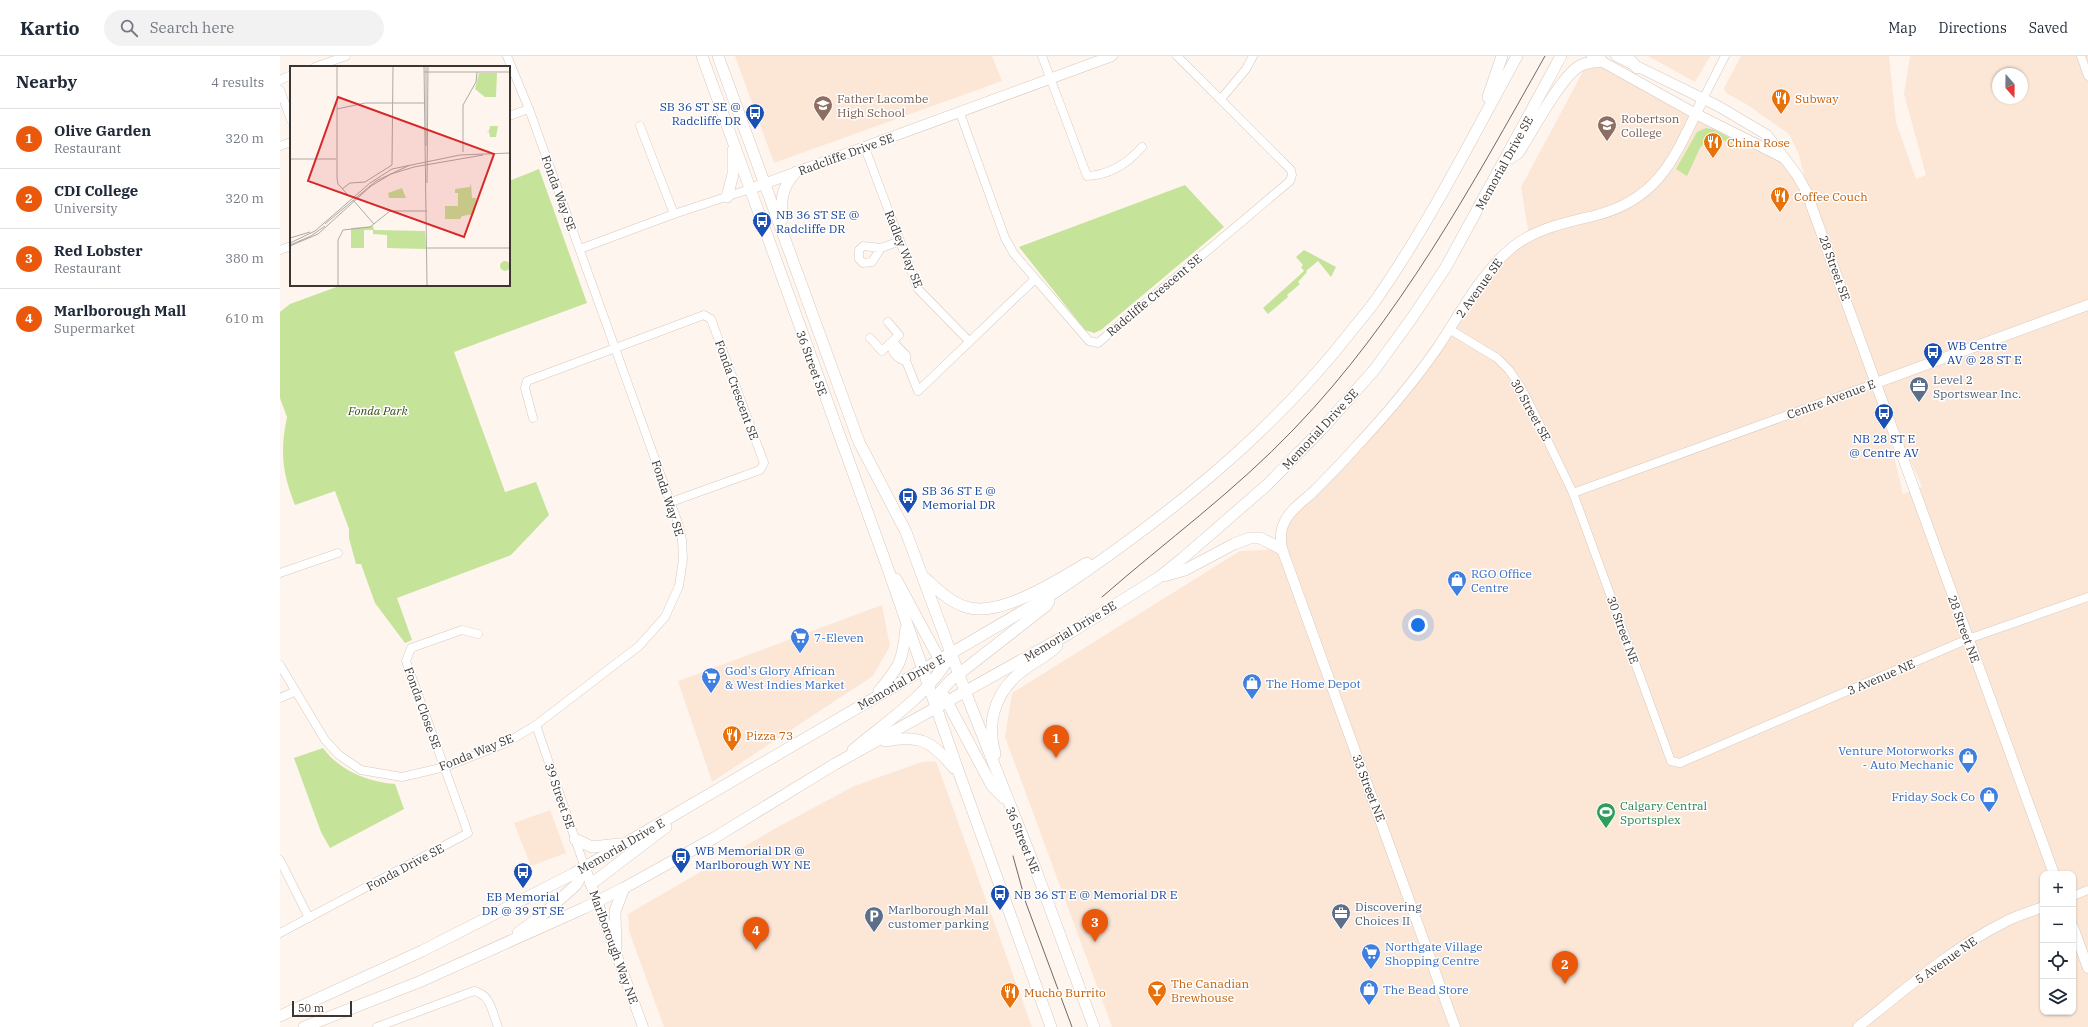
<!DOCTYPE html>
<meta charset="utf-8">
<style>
:root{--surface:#fff;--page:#f2f2f3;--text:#1f2937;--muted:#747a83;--line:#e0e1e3;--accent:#ea580c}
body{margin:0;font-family:"IBM Plex Serif",serif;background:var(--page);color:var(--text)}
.controls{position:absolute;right:12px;bottom:12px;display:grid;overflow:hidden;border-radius:8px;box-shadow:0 1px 3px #0004}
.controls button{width:36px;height:36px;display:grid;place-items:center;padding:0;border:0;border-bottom:1px solid var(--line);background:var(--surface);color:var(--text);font:20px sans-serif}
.compass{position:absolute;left:1712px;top:12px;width:36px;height:36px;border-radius:50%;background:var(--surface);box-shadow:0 1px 3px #0004;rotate:160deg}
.scale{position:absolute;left:12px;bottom:10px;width:60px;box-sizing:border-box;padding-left:4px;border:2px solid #3c3632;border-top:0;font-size:11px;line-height:14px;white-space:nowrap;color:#3c3632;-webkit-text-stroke:3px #fff;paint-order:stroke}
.you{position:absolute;left:1138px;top:569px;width:14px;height:14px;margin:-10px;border:3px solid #fff;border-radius:50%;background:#1a73e8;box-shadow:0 0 0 6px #1a73e833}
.badge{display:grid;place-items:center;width:26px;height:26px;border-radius:50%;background:var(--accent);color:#fff;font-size:13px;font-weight:700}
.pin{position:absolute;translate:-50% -33px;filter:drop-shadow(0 1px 2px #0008)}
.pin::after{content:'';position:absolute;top:21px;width:14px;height:12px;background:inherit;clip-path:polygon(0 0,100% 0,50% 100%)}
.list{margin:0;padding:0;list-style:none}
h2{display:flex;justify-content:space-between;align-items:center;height:52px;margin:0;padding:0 16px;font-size:17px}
h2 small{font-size:13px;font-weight:400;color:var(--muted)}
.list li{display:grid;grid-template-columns:26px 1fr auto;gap:12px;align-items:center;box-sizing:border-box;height:60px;padding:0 16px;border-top:1px solid var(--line)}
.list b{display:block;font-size:15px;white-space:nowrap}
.list p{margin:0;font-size:13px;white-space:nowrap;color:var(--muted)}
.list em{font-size:13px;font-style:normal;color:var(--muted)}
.icon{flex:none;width:22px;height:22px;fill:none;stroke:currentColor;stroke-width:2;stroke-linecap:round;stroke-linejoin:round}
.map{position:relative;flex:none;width:1808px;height:971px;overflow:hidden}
header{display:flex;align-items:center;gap:24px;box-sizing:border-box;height:56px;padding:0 20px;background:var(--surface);border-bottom:1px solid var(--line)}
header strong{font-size:19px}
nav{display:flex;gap:22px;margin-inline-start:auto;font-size:14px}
.search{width:280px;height:36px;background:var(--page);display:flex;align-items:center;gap:10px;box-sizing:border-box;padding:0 14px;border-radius:22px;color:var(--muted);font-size:15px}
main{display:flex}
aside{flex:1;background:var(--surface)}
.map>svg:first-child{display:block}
.built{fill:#fce7d7;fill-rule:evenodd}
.green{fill:#c5e399}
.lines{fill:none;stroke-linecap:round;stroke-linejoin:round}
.minor-casing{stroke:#d7c9be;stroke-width:9}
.tertiary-casing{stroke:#d7c9be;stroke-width:11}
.secondary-casing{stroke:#d7c9be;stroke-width:12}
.minor{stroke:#fff;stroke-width:8}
.tertiary{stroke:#fff;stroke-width:10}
.secondary{stroke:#fff;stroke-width:11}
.tram{stroke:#706965;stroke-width:1}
.labels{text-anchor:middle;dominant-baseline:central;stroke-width:3;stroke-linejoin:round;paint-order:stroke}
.education-label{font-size:12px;fill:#785e54;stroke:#fff;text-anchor:start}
.food-label{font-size:12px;fill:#c56008;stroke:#fff;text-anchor:start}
.transit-label{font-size:12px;fill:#164399;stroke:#fff;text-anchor:start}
.street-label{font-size:12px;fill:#3c3632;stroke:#fff}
.service-label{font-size:12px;fill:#4e5e75;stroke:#fff;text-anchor:start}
.park-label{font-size:12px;font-style:italic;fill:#394d0e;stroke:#fff}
.shop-label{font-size:12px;fill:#366cbe;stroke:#fff;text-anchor:start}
.leisure-label{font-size:12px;fill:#27864d;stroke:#fff;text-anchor:start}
.inset-road{fill:none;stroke:#b0a9a3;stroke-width:1}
.view{fill:#d62828;fill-opacity:0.15;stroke:#d62828;stroke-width:2}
.inset-edge{fill:none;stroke:#3c3632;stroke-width:2}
</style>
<header>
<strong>Kartio</strong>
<div class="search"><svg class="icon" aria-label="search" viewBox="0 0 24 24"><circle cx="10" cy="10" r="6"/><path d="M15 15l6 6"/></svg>Search here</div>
<nav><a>Map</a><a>Directions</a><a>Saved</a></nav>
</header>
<main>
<aside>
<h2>Nearby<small>4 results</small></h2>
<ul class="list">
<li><span class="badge">1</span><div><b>Olive Garden</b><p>Restaurant</p></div><em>320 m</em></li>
<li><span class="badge">2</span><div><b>CDI College</b><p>University</p></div><em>320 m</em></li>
<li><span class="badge">3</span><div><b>Red Lobster</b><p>Restaurant</p></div><em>380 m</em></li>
<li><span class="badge">4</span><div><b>Marlborough Mall</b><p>Supermarket</p></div><em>610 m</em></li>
</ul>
</aside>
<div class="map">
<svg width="1808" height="971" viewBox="0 0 1808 971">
<rect width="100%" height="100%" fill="#fef5ef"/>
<g class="built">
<polygon points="455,0 712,0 722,25 494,107"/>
<polygon points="1368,0 1430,0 1415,26"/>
<path d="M1461 0H1609L1616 66 1636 123 1646 119 1624 38 1630 0H1808V971H832L725 681 732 637 960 495 1002 493V472L1109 354 1206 219 1249 180 1241 131 1308 6 1322 5 1504 102 1531 147 1519 99 1509 78 1466 48 1446 37 1444 32ZM1718 18H1742V42H1718ZM1597 330 1642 431 1623 438ZM1763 818H1793V956H1763Z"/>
<polygon points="602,549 610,590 593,620 432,726 398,625"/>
<polygon points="656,705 752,971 384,971 349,875 348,858 496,772 574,730 642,706"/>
<polygon points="270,754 286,797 251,810 234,767"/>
</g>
<g class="green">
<polygon points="1426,72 1433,73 1460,87 1458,92 1439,82 1436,85 1427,84 1420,92 1407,120 1396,113 1417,76"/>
<path d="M259 113 307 247 174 296 225 436 256 426 269 459 231 499 117 542 132 584 125 587 95 547 81 508H76L69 482V473L55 435 15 449C2 416 0 395 7 361L0 342V256L10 248 62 229H229V125Z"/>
<polygon points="905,129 944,171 821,274 814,277 805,274 739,191"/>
<polygon points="1024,194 1056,211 1051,221 1038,205 1026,215 1027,216 1018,226 1020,228 1007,239 1008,241 988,258 983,252 1024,215 1021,211 1023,209 1016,201"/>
<path d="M43 692C60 715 88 726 115 728L124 753 50 792 41 776 14 702Z"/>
</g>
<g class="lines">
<defs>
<g id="minor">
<path d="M762 0 807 120C830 119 848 107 862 91"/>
<polyline points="1801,0 1808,20"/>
<polyline points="35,11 66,0"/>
<polyline points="0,24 11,19"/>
<polyline points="0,34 11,64"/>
<polyline points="941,43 966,13 973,0"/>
<polyline points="1423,43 1445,0"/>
<polyline points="680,57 725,182 734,198 809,285 818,287 1010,125 1012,119 1011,114 897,0"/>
<polyline points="229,60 249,53"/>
<polyline points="360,70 394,158"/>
<polyline points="0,90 11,86"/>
<polyline points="585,92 638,233 689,285"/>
<polyline points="601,192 592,206 583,207 579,203 579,194 583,190 601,192 620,185"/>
<polyline points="300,193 394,158 470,133"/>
<polyline points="0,194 11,190"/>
<polyline points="1169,273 1217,302 1229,314 1242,333 1262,373 1293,437 1391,705 1400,707 1688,583 1808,541"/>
<polyline points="590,282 602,295 619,279 608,266"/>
<path d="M610 288C613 296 616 303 626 305"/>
<polyline points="611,290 616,289 626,299 626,305 638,335 755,223"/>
<polyline points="253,362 245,332 247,325 424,259 431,263 484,407 480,414 391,446"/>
<polyline points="1293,437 1596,327"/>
<polyline points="0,517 58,497"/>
<polyline points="0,609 45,684 59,699 81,714 122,721 165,711 226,687 256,669 359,590 385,561 399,530 403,503 402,484 398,467 249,53 227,0"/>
<polyline points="0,642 14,636"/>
<polyline points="256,669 305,812"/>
<polyline points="0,804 29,862"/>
<polyline points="1793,840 1808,834"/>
<polyline points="0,877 188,777 126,605 131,592 182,574 198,578"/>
<path d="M97 971 194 935C211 939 212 956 218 971"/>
</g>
<g id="tertiary">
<polyline points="1312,0 1416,58 1504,102"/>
<polyline points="1336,0 1438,50 1487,79 1517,119 1526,135 1774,818"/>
<polyline points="470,133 832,0"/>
<polyline points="1596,327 1808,249"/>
<polyline points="305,812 363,971"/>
<polyline points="1793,871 1808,912"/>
<path d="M1175 971 1002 493C1000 483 1000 474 1005 465 1010 454 1023 445 1032 437 1046 423 1061 408 1074 393 1104 361 1133 327 1158 291 1180 258 1199 221 1228 195 1253 172 1286 167 1317 159 1382 142 1396 97 1423 43"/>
<path d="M1578 971C1625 934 1669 894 1723 867 1735 860 1750 856 1763 851"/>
</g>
<g id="secondary">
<polyline points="422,0 608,513 679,717 771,971"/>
<polyline points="438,0 579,386 626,476 685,635 754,809 814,971"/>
<polyline points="1347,0 1357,12"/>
<polyline points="1208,41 1222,0"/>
<path d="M1230 102 1238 97C1252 76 1279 24 1298 11 1305 6 1313 6 1322 5"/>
<polyline points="447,141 453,118 453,94"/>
<path d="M502 164C501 144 501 132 516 116"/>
<polyline points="884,520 905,514 954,488 970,482 980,482 1002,493"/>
<polyline points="616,523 663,610"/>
<path d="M646 523C658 534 670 546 686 551 721 562 777 524 807 507"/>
<path d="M599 635C620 610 623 604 626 572"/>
<polyline points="664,640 712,730 724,742"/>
<polyline points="657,653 661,635 671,624 766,550 769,545"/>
<path d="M605 685C641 678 652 686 674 712"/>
<path d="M573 694C607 665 650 638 671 598"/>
<path d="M715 698C707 670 713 642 735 621 747 609 765 602 777 590"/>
<polyline points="295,783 312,791 339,788"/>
<polyline points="311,828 386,771"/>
<polyline points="238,877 261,860 296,829 305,812"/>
<polyline points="336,896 335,855 344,832"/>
<path d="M0 960 142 895 293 818 774 537C883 464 987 382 1069 278 1079 265 1091 252 1100 238 1152 162 1193 80 1237 0"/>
<polyline points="24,971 139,926 304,852 344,832 434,782 555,708 790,577 878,522 903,502 987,429 1042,373 1095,313 1132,262 1166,211 1281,0"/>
</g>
</defs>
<use href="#minor" class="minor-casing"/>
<use href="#tertiary" class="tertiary-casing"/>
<use href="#secondary" class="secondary-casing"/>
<use href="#minor" class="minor"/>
<use href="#tertiary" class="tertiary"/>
<use href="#secondary" class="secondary"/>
<g class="tram">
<path d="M822 541C886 485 955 435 1014 373 1119 264 1191 131 1265 0"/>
<polyline points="733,800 746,847 792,971"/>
</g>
</g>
<defs>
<symbol id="restaurant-pin" viewBox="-11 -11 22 30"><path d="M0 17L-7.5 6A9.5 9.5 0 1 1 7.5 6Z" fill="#e8710a" stroke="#fff"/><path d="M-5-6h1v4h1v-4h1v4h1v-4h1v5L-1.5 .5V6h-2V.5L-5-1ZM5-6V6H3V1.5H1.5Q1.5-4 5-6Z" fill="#fff"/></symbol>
<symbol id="school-pin" viewBox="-11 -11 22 30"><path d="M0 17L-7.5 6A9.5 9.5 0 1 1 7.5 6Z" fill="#8d6e63" stroke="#fff"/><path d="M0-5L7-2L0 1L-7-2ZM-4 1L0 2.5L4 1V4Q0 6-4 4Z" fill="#fff"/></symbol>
<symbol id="bus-pin" viewBox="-11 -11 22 30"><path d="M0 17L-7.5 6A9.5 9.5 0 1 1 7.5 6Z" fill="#1a4fb4" stroke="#fff"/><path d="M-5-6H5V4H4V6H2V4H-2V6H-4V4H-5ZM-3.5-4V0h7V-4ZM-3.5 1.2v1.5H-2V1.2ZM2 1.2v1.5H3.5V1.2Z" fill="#fff"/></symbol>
<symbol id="university-pin" viewBox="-11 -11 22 30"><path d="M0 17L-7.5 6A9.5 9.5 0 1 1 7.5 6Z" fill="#8d6e63" stroke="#fff"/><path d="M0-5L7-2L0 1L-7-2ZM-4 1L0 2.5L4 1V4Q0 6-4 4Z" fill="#fff"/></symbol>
<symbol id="office-pin" viewBox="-11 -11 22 30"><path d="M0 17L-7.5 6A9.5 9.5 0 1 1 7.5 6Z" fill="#5c6f8a" stroke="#fff"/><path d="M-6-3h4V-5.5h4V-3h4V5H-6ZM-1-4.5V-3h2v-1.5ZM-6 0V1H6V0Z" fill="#fff"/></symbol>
<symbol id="shop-pin" viewBox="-11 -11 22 30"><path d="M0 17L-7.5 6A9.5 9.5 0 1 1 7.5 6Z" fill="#3f7fe0" stroke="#fff"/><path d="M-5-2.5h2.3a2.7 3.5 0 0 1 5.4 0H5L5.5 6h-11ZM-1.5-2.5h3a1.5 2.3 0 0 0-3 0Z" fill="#fff"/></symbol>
<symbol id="supermarket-pin" viewBox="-11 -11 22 30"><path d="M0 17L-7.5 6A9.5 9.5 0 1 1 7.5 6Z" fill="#3f7fe0" stroke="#fff"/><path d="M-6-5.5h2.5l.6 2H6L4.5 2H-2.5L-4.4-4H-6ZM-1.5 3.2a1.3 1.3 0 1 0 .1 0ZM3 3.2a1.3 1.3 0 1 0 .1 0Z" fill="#fff"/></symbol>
<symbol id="stadium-pin" viewBox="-11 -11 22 30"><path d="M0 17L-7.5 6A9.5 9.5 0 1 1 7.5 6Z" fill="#2e9e5b" stroke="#fff"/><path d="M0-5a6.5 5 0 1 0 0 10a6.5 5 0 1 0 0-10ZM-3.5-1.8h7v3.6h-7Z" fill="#fff"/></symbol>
<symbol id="parking-pin" viewBox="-11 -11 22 30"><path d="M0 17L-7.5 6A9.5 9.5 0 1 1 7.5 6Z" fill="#5c6f8a" stroke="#fff"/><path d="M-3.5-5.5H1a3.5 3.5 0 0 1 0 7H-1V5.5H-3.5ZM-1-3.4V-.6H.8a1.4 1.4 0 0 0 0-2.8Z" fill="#fff"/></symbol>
<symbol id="bar-pin" viewBox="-11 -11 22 30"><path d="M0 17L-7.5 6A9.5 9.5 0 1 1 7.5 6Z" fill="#e8710a" stroke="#fff"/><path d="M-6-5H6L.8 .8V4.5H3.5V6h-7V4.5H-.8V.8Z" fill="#fff"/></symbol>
</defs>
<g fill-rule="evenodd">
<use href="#restaurant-pin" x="1490" y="31" width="22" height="30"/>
<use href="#school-pin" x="532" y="38" width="22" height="30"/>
<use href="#bus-pin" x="464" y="46" width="22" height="30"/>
<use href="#university-pin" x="1316" y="58" width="22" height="30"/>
<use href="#restaurant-pin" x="1422" y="75" width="22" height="30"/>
<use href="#restaurant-pin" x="1489" y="129" width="22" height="30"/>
<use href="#bus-pin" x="471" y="154" width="22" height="30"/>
<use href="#bus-pin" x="1642" y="285" width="22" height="30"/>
<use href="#office-pin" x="1628" y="319" width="22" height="30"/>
<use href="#bus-pin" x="1593" y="346" width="22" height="30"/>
<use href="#bus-pin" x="617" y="430" width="22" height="30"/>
<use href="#shop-pin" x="1166" y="513" width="22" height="30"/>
<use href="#supermarket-pin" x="509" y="570" width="22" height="30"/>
<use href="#supermarket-pin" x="420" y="610" width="22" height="30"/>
<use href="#shop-pin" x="961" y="616" width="22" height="30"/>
<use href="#restaurant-pin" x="441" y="668" width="22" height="30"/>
<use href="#shop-pin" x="1677" y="690" width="22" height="30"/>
<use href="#shop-pin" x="1698" y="729" width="22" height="30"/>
<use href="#stadium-pin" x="1315" y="745" width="22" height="30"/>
<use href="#bus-pin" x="390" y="790" width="22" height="30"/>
<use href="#bus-pin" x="232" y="805" width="22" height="30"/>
<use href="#bus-pin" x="709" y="827" width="22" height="30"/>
<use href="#office-pin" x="1050" y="846" width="22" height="30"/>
<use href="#parking-pin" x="583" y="849" width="22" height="30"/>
<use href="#supermarket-pin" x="1080" y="886" width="22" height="30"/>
<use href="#shop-pin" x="1078" y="922" width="22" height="30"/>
<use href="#bar-pin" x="866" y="923" width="22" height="30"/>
<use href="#restaurant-pin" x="719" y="925" width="22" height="30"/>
</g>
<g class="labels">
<g class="education-label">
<text x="557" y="42">Father Lacombe<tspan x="557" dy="14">High School</tspan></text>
<text x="1341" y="62">Robertson<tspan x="1341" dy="14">College</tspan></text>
</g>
<g class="food-label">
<text x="1515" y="42">Subway</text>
<text x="1447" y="86">China Rose</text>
<text x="1514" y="140">Coffee Couch</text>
<text x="466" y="679">Pizza 73</text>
<text x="891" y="927">The Canadian<tspan x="891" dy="14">Brewhouse</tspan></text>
<text x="744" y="936">Mucho Burrito</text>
</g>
<g class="transit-label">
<text x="461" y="50" text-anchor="end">SB 36 ST SE @<tspan x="461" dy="14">Radcliffe DR</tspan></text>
<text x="496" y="158">NB 36 ST SE @<tspan x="496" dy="14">Radcliffe DR</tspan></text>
<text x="1667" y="289">WB Centre<tspan x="1667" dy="14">AV @ 28 ST E</tspan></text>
<text x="1604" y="382" text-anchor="middle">NB 28 ST E<tspan x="1604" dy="14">@ Centre AV</tspan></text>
<text x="642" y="434">SB 36 ST E @<tspan x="642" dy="14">Memorial DR</tspan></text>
<text x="415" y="794">WB Memorial DR @<tspan x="415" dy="14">Marlborough WY NE</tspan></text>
<text x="734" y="838">NB 36 ST E @ Memorial DR E</text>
<text x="243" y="840" text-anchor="middle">EB Memorial<tspan x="243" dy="14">DR @ 39 ST SE</tspan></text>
</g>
<g class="street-label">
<text transform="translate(566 98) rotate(-20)">Radcliffe Drive SE</text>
<text transform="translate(1224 107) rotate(-61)">Memorial Drive SE</text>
<text transform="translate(279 137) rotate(70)">Fonda Way SE</text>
<text transform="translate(624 193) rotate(68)">Radley Way SE</text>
<text transform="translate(1555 212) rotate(70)">28 Street SE</text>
<text transform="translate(1199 232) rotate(-54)">2 Avenue SE</text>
<text transform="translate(874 239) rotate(-40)">Radcliffe Crescent SE</text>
<text transform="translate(532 307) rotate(70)">36 Street SE</text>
<text transform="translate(457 334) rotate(70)">Fonda Crescent SE</text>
<text transform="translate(1551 343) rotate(-20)">Centre Avenue E</text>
<text transform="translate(1251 354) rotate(61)">30 Street SE</text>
<text transform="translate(1040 373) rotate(-47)">Memorial Drive SE</text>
<text transform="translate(388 442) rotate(72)">Fonda Way SE</text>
<text transform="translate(1684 573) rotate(70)">28 Street NE</text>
<text transform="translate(1343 574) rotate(70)">30 Street NE</text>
<text transform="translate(790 575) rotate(-31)">Memorial Drive SE</text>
<text transform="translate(1601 621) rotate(-23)">3 Avenue NE</text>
<text transform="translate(621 626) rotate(-30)">Memorial Drive E</text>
<text transform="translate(143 652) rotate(70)">Fonda Close SE</text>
<text transform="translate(196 696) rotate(-22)">Fonda Way SE</text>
<text transform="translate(1089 732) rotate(69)">33 Street NE</text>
<text transform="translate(280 740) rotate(71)">39 Street SE</text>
<text transform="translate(743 784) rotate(68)">36 Street NE</text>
<text transform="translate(341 790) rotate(-30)">Memorial Drive E</text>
<text transform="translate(125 811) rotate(-28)">Fonda Drive SE</text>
<text transform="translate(334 891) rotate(70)">Marlborough Way NE</text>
<text transform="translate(1666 904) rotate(-35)">5 Avenue NE</text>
</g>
<g class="service-label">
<text x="1653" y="323">Level 2<tspan x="1653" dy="14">Sportswear Inc.</tspan></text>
<text x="1075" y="850">Discovering<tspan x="1075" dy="14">Choices II</tspan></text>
<text x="608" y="853">Marlborough Mall<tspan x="608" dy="14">customer parking</tspan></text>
</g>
<g class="park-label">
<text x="98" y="354">Fonda Park</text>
</g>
<g class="shop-label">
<text x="1191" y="517">RGO Office<tspan x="1191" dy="14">Centre</tspan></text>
<text x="534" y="581">7-Eleven</text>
<text x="445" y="614">God's Glory African<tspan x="445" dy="14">&amp; West Indies Market</tspan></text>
<text x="986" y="627">The Home Depot</text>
<text x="1674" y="694" text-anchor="end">Venture Motorworks<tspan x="1674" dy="14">- Auto Mechanic</tspan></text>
<text x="1695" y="740" text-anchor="end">Friday Sock Co</text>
<text x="1105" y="890">Northgate Village<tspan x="1105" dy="14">Shopping Centre</tspan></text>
<text x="1103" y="933">The Bead Store</text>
</g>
<g class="leisure-label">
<text x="1340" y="749">Calgary Central<tspan x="1340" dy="14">Sportsplex</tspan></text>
</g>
</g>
<g transform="translate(10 10)">
<rect width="220" height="220" fill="#fef5ef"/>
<path d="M189 7H207L206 31H195L185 23ZM200 60H208L206 71H200L199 66H196L199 65ZM181 117 182 132H186L184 148 172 150 170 153H155V140H168V127H165V123L180 121ZM112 122 116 132H99L98 127ZM83 160 84 164 135 165 136 183 97 182V169L83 168V164H74V182H61V162ZM210 200a5 5 0 1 1 10 0a5 5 0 1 1-10 0Z" fill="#c5e399"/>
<path class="inset-road" d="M47 0V112L48 118 58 129M134 0 137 220M134 6H220M47 43 75 37H135M136 80V0M173 86V39L186 16 187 6M0 93H46M137 117 138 0M52 123 60 117 75 116 102 99 103 0M63 134 84 158M35 158 86 115 120 99M0 172 20 166M0 177 25 165 80 117 102 103 170 89 220 87M0 179 21 170 35 160M0 180 28 168 81 120 101 108 124 101 193 89M137 182H220M48 220V174L53 164 80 161 100 145H137"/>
<path class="view" d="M48 31 204 88 174 171 18 115Z"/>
<rect width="220" height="220" class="inset-edge"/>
</g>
</svg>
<div class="controls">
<button>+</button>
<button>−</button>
<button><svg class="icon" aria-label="locate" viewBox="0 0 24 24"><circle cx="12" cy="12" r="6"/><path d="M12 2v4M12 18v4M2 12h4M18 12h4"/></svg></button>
<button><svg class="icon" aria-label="layers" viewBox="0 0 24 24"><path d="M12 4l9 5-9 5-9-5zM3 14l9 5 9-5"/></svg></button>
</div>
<svg class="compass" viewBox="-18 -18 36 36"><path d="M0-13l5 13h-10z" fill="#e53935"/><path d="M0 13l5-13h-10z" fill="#747a83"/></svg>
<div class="scale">50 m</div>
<div class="you"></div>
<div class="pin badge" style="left:776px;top:702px">1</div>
<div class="pin badge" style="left:1285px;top:928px">2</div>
<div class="pin badge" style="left:815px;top:886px">3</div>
<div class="pin badge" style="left:476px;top:894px">4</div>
</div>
</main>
